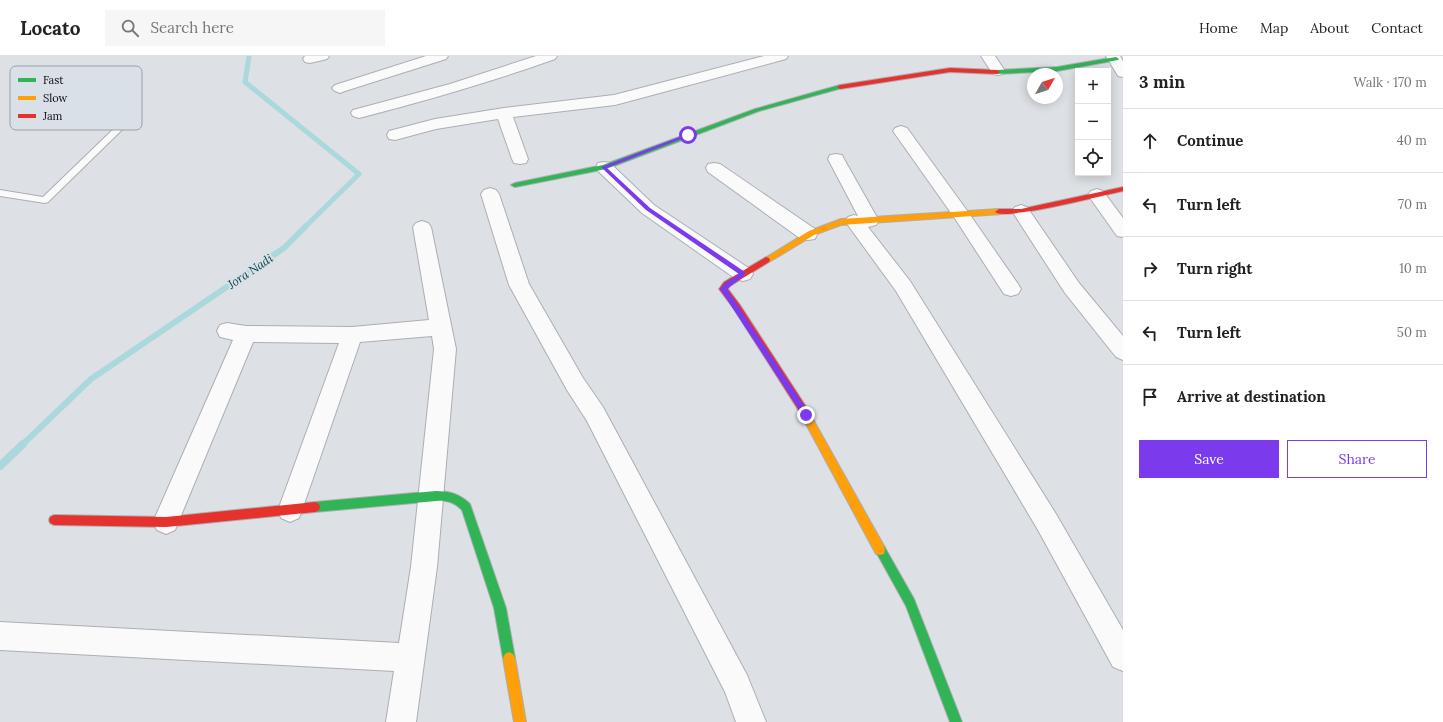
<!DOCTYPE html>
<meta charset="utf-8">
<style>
:root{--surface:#fff;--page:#f6f6f6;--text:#222;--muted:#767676;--line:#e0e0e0;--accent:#7c3aed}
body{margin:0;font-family:Lora,serif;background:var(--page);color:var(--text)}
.controls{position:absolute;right:12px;top:12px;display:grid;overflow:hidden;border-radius:0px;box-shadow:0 2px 10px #0003}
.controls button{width:36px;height:36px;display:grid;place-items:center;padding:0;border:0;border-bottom:1px solid var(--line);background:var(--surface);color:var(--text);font:20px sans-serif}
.compass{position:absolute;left:1027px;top:12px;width:36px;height:36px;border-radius:50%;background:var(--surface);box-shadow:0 2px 10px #0003;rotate:51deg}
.stop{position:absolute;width:12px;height:12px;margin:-9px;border:3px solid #7c3aed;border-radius:50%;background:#fff}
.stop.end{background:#7c3aed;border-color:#fff;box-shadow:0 1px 4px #0008}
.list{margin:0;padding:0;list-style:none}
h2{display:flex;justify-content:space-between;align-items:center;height:52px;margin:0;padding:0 16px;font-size:17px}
h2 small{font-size:13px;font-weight:400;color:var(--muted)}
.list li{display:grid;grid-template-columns:26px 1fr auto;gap:12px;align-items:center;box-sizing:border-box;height:64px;padding:0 16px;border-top:1px solid var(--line)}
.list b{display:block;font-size:15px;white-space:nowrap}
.list em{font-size:13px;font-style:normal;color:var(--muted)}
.actions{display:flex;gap:8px;padding:12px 16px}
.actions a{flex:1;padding:9px 0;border:1px solid var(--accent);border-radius:0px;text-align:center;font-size:14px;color:var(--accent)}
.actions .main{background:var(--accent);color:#fff}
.icon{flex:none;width:22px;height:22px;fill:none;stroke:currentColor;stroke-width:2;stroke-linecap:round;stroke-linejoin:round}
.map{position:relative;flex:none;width:1123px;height:666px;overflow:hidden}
header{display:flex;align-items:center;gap:24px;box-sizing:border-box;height:56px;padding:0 20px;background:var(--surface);border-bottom:1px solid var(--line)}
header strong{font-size:19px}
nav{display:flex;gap:22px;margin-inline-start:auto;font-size:14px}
.search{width:280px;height:36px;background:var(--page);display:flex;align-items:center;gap:10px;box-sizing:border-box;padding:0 14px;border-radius:0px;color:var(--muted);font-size:15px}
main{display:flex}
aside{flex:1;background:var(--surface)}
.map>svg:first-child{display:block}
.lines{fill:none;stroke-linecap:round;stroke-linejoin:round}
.stream-far2{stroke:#abd8dc;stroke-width:5}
.stream-far1{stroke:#abd8dc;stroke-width:6}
.stream{stroke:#abd8dc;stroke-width:8}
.lane-casing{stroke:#acaeb2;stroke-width:2}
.street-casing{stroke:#acaeb2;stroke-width:2}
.fast-casing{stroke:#acaeb2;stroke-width:2}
.slow-casing{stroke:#acaeb2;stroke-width:2}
.jam-casing{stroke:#acaeb2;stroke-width:2}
.lane{fill:#fafafb;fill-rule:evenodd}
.street{fill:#fafafb;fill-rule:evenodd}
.fast{fill:#30b455;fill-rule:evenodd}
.slow{fill:#ff9f0a;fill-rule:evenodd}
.jam{fill:#e5322d;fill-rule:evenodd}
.route{fill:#7c3aed}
.labels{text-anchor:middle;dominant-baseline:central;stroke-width:4;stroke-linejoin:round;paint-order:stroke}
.water-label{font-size:12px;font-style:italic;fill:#003f42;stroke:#dae0e7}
.key{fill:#dae0e7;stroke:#9ca1a6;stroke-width:1}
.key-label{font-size:11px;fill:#0b0d0f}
</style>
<header>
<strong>Locato</strong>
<div class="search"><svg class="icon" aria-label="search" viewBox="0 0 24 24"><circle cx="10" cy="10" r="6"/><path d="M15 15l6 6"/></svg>Search here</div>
<nav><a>Home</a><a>Map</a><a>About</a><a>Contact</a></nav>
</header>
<main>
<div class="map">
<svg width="1123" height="666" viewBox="0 0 1123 666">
<rect width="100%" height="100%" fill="#dde0e4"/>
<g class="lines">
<polyline class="stream-far2" points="249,0 245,26 359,118 305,171"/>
<polyline class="stream-far1" points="22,389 91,323 284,192 306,170"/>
<polyline class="stream" points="0,410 23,388"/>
<defs>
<polygon id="lane" points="127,60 130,60 134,62 48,146 45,147 0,140 0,134 43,141"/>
<g id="street">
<polygon points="305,0 329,0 327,3 310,7 305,6 303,3"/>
<polygon points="426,0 448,0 446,3 345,35 340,37 335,35 332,32 335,29"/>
<path d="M536 0H557L555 3C491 26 425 45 359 62L353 60 351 57 353 54 450 28Z"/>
<polygon points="764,0 788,0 786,3 615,49 513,61 528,103 526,107 520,108 514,107 512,103 498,63 436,73 395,84 389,83 387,79 389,75 435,63 504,52 614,39"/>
<polygon points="981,0 995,0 1005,15 1003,18 998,19 993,18"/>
<polygon points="1106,0 1120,0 1123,5 1123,21 1118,20"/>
<polygon points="901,70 907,72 968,156 1018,228 1021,233 1018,238 1011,240 1004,238 956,164 893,75 895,72"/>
<polygon points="836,98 842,99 844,103 879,165 876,169 868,171 910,225 1056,458 1123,574 1123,615 1113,611 1038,474 896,235 845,165 848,161 854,159 858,160 828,103 830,99"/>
<polygon points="604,106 610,107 654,149 750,213 753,218 750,223 743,225 736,223 642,157 598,115 596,111 598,107"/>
<polygon points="714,107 720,108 815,173 817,178 815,183 808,184 801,183 708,116 706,112 708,108"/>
<polygon points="490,132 496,134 499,138 529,228 583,322 603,351 747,619 766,666 736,666 725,636 587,365 567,334 509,229 481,138 484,134"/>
<polygon points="1097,133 1103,135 1123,162 1123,181 1117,180 1088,139 1091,135"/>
<polygon points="1021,149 1027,151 1079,227 1123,280 1123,304 1116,301 1065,237 1012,155 1015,151"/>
<polygon points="422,165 428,167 431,171 456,293 437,511 416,666 386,666 394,615 0,594 0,566 399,587 411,511 434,293 432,280 360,286 302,454 299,462 290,466 281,462 278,454 339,287 253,286 175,474 166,478 157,474 153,466 233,284 220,281 217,275 220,269 227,267 246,270 352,271 429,264 413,171 416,167"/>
</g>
<g id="fast">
<polygon points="1116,1 1119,3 1118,4 1057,15 997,18 994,16 997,14 1057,11"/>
<polygon points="840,29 842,30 842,32 759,55 606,113 515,131 511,129 515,127 603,109 755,53"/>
<path d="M436 435C449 435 460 438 470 448L506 552 515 602 513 606 509 608 505 606 503 602 494 552 462 454C454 446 447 444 436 445L315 456 311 454 310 451 311 448 315 446Z"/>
<polygon points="880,489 884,490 914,543 962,666 950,666 906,550 875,494 876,490"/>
</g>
<g id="slow">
<polygon points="999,153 1003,156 1002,158 841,169 814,179 769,206 763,206 762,204 809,175 841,163"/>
<polygon points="802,348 805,349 884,490 885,494 884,498 880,499 876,498 799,355 797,352 799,349"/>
<polygon points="509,596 513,598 515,602 526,666 514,666 503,602 505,598"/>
</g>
<g id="jam">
<polygon points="950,12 997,14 1000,16 997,18 950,16 840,33 837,31 840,29"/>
<path d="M1123 131V135C1105 139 1004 165 995 156L999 153H1021Z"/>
<polygon points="766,201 769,202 770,204 769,206 730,230 728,233 740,249 805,349 807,352 805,355 802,356 799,355 734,253 719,233 724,226"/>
<polygon points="315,446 319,448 320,451 319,454 315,456 166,471 54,469 50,467 49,464 50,461 54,459 166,461"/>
</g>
</defs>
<use href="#lane" class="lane-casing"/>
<use href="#street" class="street-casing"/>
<use href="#fast" class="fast-casing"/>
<use href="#slow" class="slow-casing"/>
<use href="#jam" class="jam-casing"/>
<use href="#lane" class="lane"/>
<use href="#street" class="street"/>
<use href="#fast" class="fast"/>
<use href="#slow" class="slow"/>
<use href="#jam" class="jam"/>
</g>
<polygon class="route" points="687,78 691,79 607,112 650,152 745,216 745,219 727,233 809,357 809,361 804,361 720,233 725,227 739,218 646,154 601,111"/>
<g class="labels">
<g class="water-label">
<text transform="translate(250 215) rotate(-34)">Jora Nadi</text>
</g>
</g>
<rect x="10" y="10" width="132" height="64" rx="6" class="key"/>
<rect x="18" y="22" width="18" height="4" fill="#30b455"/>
<rect x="18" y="40" width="18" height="4" fill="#ff9f0a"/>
<rect x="18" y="58" width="18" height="4" fill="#e5322d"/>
<g class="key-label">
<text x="43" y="28">Fast</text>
<text x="43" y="46">Slow</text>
<text x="43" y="64">Jam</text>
</g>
</svg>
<div class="controls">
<button>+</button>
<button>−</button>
<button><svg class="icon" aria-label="locate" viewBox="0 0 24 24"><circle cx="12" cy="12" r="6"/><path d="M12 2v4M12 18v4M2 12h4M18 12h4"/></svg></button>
</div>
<svg class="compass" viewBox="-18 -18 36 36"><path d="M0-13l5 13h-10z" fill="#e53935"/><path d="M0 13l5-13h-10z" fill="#767676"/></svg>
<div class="stop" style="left:688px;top:79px"></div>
<div class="stop end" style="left:806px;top:359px"></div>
</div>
<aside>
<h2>3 min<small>Walk · 170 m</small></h2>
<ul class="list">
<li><svg class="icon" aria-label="ahead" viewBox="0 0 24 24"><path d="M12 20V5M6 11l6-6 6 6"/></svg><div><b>Continue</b></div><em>40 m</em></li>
<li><svg class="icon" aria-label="left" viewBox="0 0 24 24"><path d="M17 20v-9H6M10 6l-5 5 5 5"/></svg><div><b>Turn left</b></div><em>70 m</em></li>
<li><svg class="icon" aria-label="right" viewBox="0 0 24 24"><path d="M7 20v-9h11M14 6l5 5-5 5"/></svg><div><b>Turn right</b></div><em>10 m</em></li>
<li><svg class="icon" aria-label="left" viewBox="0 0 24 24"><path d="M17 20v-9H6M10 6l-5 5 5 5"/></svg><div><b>Turn left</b></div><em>50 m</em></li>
<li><svg class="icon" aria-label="arrive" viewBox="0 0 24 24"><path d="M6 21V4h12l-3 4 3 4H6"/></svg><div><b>Arrive at destination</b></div></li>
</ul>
<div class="actions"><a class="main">Save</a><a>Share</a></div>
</aside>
</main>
